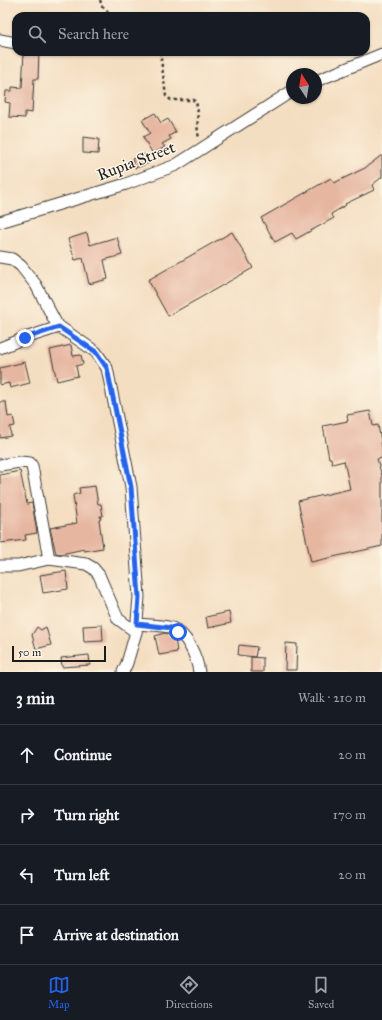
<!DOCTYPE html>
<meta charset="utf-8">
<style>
:root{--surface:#171b24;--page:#20242c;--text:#f1f3f6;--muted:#9ea1a6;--line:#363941;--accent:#2563eb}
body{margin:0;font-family:"IM FELL Great Primer",serif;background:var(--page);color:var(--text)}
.compass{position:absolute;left:286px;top:68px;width:36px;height:36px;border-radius:50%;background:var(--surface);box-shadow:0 1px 3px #0004;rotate:348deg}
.scale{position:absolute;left:12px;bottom:10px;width:94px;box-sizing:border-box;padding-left:4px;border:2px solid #1c1c1c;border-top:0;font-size:11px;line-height:14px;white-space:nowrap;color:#1c1c1c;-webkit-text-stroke:3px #fcf5e5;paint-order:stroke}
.stop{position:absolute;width:12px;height:12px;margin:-9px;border:3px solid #2563eb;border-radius:50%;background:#fff}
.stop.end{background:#2563eb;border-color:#fff;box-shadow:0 1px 4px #0008}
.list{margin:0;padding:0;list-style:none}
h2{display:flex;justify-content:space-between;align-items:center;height:52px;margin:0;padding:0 16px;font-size:17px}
h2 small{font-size:13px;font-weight:400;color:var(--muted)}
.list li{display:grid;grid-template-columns:26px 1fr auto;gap:12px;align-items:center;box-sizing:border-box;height:60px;padding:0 16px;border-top:1px solid var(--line)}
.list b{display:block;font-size:15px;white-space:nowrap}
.list em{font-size:13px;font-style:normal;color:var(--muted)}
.icon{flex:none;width:22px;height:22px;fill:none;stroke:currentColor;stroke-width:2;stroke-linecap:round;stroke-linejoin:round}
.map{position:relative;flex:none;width:382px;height:672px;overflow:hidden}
.search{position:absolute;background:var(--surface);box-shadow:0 1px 3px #0004;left:12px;right:12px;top:12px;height:44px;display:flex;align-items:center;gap:10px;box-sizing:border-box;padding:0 14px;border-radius:12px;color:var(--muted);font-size:15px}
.sheet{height:292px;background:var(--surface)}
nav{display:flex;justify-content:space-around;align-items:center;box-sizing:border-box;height:56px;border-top:1px solid var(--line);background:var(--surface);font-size:11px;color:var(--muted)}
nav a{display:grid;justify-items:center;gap:2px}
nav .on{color:var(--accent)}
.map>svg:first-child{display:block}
.building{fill:#e6b6a0}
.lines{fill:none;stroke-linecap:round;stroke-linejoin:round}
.minor-casing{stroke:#3c3935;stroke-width:13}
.path{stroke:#3c3935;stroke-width:2.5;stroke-dasharray:3 3;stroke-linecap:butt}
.minor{stroke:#fff;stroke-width:11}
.route{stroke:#2563eb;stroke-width:5}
.labels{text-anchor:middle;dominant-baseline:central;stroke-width:3;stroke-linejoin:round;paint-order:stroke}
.street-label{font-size:16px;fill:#1c1c1c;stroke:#fcf5e5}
</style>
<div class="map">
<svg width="382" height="672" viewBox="0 0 382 672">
<rect width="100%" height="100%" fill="#fcf5e5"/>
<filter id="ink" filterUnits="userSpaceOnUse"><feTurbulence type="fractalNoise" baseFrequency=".025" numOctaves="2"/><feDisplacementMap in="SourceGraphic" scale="8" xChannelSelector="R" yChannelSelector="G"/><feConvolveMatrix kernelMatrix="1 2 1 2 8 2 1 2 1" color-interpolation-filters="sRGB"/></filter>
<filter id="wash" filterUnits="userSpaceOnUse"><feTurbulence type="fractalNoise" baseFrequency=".012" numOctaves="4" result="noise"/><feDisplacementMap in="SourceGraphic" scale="16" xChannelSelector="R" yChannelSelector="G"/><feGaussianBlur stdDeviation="0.9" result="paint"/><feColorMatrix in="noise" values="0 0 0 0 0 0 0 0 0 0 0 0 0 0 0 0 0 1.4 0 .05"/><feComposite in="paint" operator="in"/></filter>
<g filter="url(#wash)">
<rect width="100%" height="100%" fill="#f4dec1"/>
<g id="blocks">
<g class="building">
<polygon points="24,52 39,52 38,79 34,79 32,113 25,112 25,118 9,117 10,103 5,102 6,91 12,91 12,87 22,88"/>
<polygon points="155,113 161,123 168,119 176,132 169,136 171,139 162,144 165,147 153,154 143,137 150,133 142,120"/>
<polygon points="83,137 99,139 98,154 83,153"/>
<polygon points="145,154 149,163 135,168 132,159"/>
<polygon points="382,155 382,177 372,185 374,190 345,204 346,205 331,214 334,218 296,239 292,233 275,242 261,218 331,178 334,183 365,168"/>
<polygon points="232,232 253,268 168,316 148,280"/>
<polygon points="87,233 90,245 117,237 122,255 104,260 108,279 89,284 83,258 75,260 68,239"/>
<polygon points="71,345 73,356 81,355 83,364 76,366 78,376 57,381 50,350"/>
<polygon points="25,362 30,383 10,388 9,383 0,385 0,368"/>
<polygon points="0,402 6,402 8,417 13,416 15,426 10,427 11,436 0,438"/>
<polygon points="370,411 373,426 378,425 382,447 382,458 377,459 382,476 382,546 311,562 298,501 350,489 344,461 332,464 331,458 329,458 323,426 348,421 347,415"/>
<polygon points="20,471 27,504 32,503 37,533 25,535 26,540 0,543 0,475"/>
<polygon points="95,486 98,504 101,504 103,516 100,516 101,519 99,520 103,548 84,551 84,549 61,554 56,553 50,528 77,523 73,495 80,493 79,488"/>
<polygon points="66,571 68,589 43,593 40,575"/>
<polygon points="229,612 231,623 208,628 206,617"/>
<polygon points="102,625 103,641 84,642 83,626"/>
<polygon points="37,627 41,630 46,627 51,645 36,649 32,635"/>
<polygon points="165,633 175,638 177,652 159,655 155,636"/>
<polygon points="286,643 297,644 296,670 285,670"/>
<polygon points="239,645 257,647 255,657 238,655"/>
<polygon points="89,655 90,665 62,667 61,658"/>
<polygon points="251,657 263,658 263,672 251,672"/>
</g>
</g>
</g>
<g filter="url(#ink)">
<use href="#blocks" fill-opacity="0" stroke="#3c3935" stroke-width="1"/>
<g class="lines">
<defs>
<g id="minor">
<polyline points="0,40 16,43"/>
<polyline points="316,81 382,54"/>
<polyline points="0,222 126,184 176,165 292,91"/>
<polyline points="0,257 12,259 21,266 36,285 57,325 96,352 107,368 131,487 139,597 136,632 127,663 123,672"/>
<polyline points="0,348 25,338 59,327"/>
<polyline points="0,465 20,462 30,463 32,466 49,559"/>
<polyline points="0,566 18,566 49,559 86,564 93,568 99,575 118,619 136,632"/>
<path d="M137 624C146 625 164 625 172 628 187 633 197 658 199 672"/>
</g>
</defs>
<use href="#minor" class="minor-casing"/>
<g class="path">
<polyline points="100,0 102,6 113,16"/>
<path d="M160 52 166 96 171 100H194C201 106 195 126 199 137"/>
</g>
<use href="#minor" class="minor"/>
</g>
</g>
<g class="lines" filter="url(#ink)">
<polyline class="route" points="25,338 59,327 96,352 107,368 131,487 139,597 137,624 172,628 178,632"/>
</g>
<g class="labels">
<g class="street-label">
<text transform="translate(136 161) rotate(-21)">Rupia Street</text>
</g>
</g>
</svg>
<svg class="compass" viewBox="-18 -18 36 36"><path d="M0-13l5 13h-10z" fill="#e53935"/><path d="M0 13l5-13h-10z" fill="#9ea1a6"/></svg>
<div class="scale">50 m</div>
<div class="stop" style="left:178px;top:632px"></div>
<div class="stop end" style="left:25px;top:338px"></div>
<div class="search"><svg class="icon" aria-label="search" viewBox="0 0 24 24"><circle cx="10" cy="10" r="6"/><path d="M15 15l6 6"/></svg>Search here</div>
</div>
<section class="sheet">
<h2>3 min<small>Walk · 210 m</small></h2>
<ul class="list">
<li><svg class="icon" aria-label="ahead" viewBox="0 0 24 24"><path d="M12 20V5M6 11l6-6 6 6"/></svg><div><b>Continue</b></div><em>20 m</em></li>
<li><svg class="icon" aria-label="right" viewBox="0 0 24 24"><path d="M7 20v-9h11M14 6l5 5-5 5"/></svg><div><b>Turn right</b></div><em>170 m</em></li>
<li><svg class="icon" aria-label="left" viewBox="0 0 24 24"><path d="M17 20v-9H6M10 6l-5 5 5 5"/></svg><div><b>Turn left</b></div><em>20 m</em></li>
<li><svg class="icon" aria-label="arrive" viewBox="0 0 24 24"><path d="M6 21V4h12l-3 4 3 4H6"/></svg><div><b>Arrive at destination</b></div></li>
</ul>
</section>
<nav>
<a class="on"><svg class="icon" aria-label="map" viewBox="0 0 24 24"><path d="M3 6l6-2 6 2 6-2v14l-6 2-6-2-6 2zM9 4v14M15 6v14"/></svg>Map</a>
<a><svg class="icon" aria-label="directions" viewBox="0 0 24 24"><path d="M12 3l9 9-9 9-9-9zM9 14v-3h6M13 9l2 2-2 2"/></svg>Directions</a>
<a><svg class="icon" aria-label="saved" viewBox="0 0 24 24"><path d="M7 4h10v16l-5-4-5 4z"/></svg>Saved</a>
</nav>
